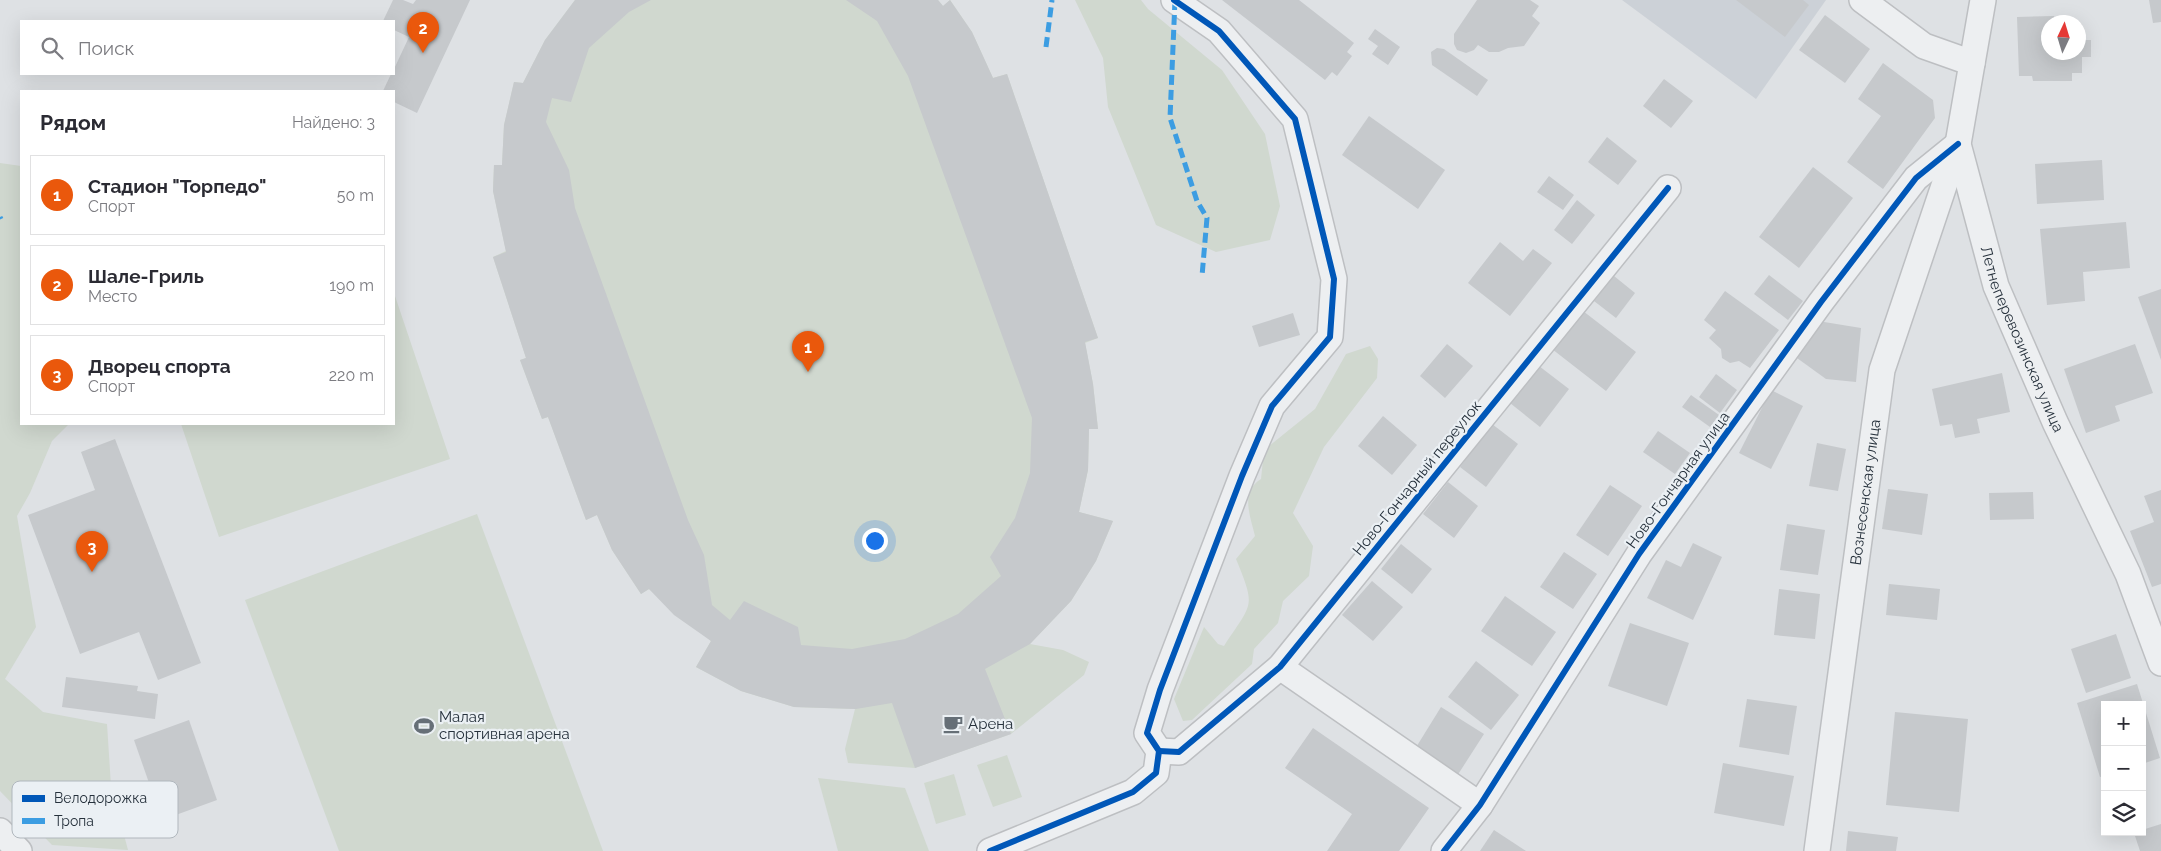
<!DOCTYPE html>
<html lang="ru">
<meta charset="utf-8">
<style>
:root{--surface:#fff;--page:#f7f7f7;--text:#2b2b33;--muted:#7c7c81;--line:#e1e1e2;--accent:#ea580c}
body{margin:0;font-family:Raleway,sans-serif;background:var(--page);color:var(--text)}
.controls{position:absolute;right:15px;bottom:15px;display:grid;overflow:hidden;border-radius:0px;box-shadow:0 5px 20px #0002}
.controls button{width:45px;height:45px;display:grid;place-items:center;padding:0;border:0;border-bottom:1px solid var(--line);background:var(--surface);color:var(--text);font:25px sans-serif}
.compass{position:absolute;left:2041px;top:15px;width:45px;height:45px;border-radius:50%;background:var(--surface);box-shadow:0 5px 20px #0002;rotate:4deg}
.you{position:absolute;left:874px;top:540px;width:18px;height:18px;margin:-12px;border:4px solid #fff;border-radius:50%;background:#1a73e8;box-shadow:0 0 0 8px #1a73e833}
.badge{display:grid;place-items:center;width:32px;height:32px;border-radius:50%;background:var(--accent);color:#fff;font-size:16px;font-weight:700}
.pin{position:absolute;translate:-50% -41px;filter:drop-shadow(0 1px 2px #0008)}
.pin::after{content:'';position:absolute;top:26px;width:18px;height:15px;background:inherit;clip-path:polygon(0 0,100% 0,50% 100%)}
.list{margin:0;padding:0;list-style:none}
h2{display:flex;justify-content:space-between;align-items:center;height:65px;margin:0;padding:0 20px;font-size:21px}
h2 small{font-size:16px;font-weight:400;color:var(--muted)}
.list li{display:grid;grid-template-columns:32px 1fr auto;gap:15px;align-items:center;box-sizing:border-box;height:80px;margin:0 10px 10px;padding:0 10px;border:1px solid var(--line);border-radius:0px}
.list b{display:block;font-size:19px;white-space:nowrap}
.list p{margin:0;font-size:16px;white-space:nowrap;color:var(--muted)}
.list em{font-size:16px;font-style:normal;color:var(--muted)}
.icon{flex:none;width:28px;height:28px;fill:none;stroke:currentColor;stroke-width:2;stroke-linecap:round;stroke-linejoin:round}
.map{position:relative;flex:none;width:2161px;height:851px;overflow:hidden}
.search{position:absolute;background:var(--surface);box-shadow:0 5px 20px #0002;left:20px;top:20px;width:375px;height:55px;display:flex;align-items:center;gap:12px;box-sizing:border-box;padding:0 18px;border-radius:0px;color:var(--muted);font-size:19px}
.panel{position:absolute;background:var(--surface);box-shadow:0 5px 20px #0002;left:20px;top:90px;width:375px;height:335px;border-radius:0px}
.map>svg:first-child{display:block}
.built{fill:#ccd1d7}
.green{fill:#d0d8cf}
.building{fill:#c6c9cc}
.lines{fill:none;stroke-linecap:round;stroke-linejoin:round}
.minor-casing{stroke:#bdbfc2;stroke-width:28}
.minor{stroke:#edeff1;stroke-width:25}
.quiet{stroke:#3c9de2;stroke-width:5;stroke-dasharray:10 5;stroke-linecap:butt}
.cycleway-casing{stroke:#ebf0f4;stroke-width:9}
.cycleway{stroke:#0057b8;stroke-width:6}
.labels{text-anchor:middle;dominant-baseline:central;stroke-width:4.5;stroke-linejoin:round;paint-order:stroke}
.street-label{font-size:15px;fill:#26313c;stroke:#ebf0f4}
.poi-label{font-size:15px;fill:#26313c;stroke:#ebf0f4;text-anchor:start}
.key{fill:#ebf0f4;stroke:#b0b7bd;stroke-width:1}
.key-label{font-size:14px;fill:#26313c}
</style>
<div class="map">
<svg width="2161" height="851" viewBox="0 0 2161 851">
<rect width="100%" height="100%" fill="#dee1e4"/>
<polygon class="built" points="1622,0 1826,0 1756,99"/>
<g class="green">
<polygon points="575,0 938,0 943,6 950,0 972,32 993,78 1007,74 1098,338 1085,343 1093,384 1098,429 1089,429 1088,470 1079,512 1113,521 1096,561 1071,601 1030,644 1063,650 1089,662 1084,675 1011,734 915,768 848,763 845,749 855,709 794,707 741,691 696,667 711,641 649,589 641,594 612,550 597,515 586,520 548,417 542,419 520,360 526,358 493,257 506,251 493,191 494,165 502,165 504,125 514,82 523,83 545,40"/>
<polygon points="1075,0 1141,0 1148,9 1222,70 1265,134 1280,206 1270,240 1216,252 1156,225 1108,107 1103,58"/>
<polygon points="0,163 21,166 21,424 69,424 52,441 30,493 17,516 36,627 5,679 43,712 107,724 111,786 128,850 52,845 0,791"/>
<polygon points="394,293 450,459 219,537 181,424 394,424"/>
<path d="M1370 346 1378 359 1377 378 1324 447 1293 513 1313 546 1309 576 1283 601 1278 623 1254 649 1252 664 1192 720 1183 721 1174 699 1204 627 1218 644 1224 646C1253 602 1256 608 1236 559L1255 536C1250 515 1240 492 1261 479L1264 450 1315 409 1346 354Z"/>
<polygon points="477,514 603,851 339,851 245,600"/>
<polygon points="1007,755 1022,797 993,807 977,765"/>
<polygon points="954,774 966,815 936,824 924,783"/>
<polygon points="818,778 905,788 929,851 838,851"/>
</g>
<g class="building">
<polygon points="393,0 403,0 413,4 416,0 470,0 417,113 394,102 394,91 383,91 391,74 394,74 394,69 409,37 394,30 394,21 383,21"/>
<polygon points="575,0 651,0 629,12 589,48 571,102 552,98 546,122 569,170 575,208 688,520 704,555 712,605 730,620 744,601 798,627 801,645 852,649 905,639 958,614 1001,576 990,557 1015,518 1030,473 1032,418 908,76 877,21 846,0 938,0 943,6 950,0 972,32 993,78 1007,74 1098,338 1085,342 1093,384 1098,429 1089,429 1088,470 1079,512 1113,521 1096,561 1071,601 1030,644 985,669 1011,734 915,768 892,703 856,709 794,707 741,691 696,667 711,641 674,615 649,589 641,594 612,550 597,515 586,520 548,417 542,419 520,360 526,358 493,257 506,252 493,191 494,165 502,165 504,125 514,82 523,83 545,40"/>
<polygon points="1222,0 1299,0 1354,43 1347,52 1352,56 1337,76 1332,72 1325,80"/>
<polygon points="1477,0 1530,0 1539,6 1532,16 1540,23 1524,46 1508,48 1499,52 1489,52 1478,45 1474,50 1466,53 1457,50 1454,44 1454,34"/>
<polygon points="1736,0 1803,0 1809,5 1785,37"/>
<polygon points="2149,0 2161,0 2161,22 2153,23"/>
<polygon points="1825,15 1870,49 1845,83 1799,50"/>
<polygon points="2054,16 2054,22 2048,22 2048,52 2078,52 2078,24 2082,24 2083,40 2091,40 2091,57 2082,57 2082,73 2072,73 2072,81 2033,81 2032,76 2019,76 2017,17"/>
<polygon points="1375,29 1400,47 1388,65 1372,54 1378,46 1368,39"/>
<polygon points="1437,48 1444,49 1488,80 1477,96 1432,65 1431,52"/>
<polygon points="1883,63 1933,100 1935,118 1883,189 1847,162 1881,116 1858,99"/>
<polygon points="1664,79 1693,101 1671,128 1643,106"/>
<polygon points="1369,116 1445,170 1418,209 1342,155"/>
<polygon points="1607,137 1637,161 1618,185 1588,162"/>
<polygon points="2102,160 2104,200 2037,204 2035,164"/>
<polygon points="1813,167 1853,198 1799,268 1759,237"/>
<polygon points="1549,176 1574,195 1563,210 1537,192"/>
<polygon points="1577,200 1595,215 1572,244 1554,230"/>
<polygon points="2126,222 2130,268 2083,272 2085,301 2047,305 2040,229"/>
<polygon points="1500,242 1523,261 1533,249 1552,263 1510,316 1468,283"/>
<polygon points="1769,275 1803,301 1788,320 1754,294"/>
<polygon points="1614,276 1635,293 1616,318 1594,301"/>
<polygon points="2161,289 2161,360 2138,297"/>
<polygon points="1725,291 1779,330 1750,368 1739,361 1730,363 1722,358 1721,349 1709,338 1716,330 1704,320"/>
<polygon points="1583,311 1636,352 1606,391 1552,349"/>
<polygon points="1293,313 1300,335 1259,347 1252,326"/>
<polygon points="1818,321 1861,328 1856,382 1826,379 1797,358"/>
<polygon points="1447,344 1473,366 1445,398 1420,376"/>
<polygon points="2135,344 2153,393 2115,406 2120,421 2086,433 2064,369"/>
<polygon points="1539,366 1569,389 1540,427 1510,403"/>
<polygon points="2002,373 2010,412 1977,419 1980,433 1955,438 1952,424 1940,426 1932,389"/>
<polygon points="1716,374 1737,390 1720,413 1699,397"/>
<polygon points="1771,390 1803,406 1771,469 1739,453"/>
<polygon points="1691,395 1719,415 1710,427 1682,407"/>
<polygon points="1383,416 1417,445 1392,475 1358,446"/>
<polygon points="1492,424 1518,444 1486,487 1460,467"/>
<polygon points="1658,431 1690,453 1675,474 1643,452"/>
<polygon points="115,439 201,663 158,680 139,632 80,654 28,515 95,490 81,452"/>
<polygon points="1817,443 1846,449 1838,491 1809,486"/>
<polygon points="1448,482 1478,506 1454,538 1423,514"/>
<polygon points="1610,485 1642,506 1608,556 1576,535"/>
<polygon points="1888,489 1928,494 1922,535 1882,529"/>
<polygon points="2161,490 2161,584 2152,587 2130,531 2154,522 2144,496"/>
<polygon points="2033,492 2034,519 1990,520 1989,493"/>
<polygon points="1787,524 1825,530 1818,575 1780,570"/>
<polygon points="1693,543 1722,557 1693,620 1647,598 1666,560 1681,567"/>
<polygon points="1401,544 1432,569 1412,594 1381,569"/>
<polygon points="1564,552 1597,574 1573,609 1540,587"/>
<polygon points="1372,581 1403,607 1373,641 1342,615"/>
<polygon points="1889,584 1940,589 1937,620 1886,615"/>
<polygon points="1779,589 1820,594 1815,639 1774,635"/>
<polygon points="1505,596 1556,632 1532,666 1481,631"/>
<polygon points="1630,623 1689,643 1667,706 1608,686"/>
<polygon points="2116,634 2131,678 2086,693 2071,649"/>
<polygon points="1476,661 1519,695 1491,730 1448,697"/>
<polygon points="66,677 138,686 137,691 158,694 155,719 62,707"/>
<polygon points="2137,684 2160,758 2142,764 2142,705 2105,705 2105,776 2100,777 2077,703"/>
<polygon points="1747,699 1797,706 1789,755 1739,747"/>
<polygon points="1441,707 1484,734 1457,776 1415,749"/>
<polygon points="1895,712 1968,719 1959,812 1886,805"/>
<polygon points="189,720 217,800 162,820 134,740"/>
<polygon points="1313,728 1429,808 1399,851 1327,851 1352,814 1285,768"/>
<polygon points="1723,763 1794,776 1784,826 1714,813"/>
<polygon points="2161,824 2161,851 2140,851 2134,833 2142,832 2142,830"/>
<polygon points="1494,830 1526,851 1480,851"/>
<polygon points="1848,831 1898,837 1896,851 1846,851"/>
</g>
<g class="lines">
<defs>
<g id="minor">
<polyline points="1862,0 1924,46 1972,63"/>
<path id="s1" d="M1983 0 1958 144 1996 286 2055 422 2128 574 2161 663"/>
<polyline points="1280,667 1480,805"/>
<polyline points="1159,751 1179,752 1280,667 1668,188"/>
<polyline points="0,831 19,851"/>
<polyline points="990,851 1133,792 1156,773 1159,751 1147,733 1160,690 1242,476 1272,406 1330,337 1334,279 1295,119 1219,31 1174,0"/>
<polyline points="1444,851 1480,805 1639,554 1821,302 1916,178 1958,144"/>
<path id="s2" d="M1817 851 1882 370 1958 144"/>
</g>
</defs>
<use href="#minor" class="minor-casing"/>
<use href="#minor" class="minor"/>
<g class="quiet">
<polyline points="1175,0 1170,118 1197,201 1207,218 1202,276"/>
<polyline points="1046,47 1052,0"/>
<polyline points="0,217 1,219"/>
</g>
<defs>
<g id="cycleway">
<polyline points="1159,751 1179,752 1280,667 1668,188"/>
<polyline points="990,851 1133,792 1156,773 1159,751 1147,733 1160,690 1242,476 1272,406 1330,337 1334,279 1295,119 1219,31 1174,0"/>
<polyline points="1444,851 1480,805 1639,554 1821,302 1916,178 1958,144"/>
</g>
</defs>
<use href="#cycleway" class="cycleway-casing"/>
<use href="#cycleway" class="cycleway"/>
</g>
<defs>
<symbol id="cafe-bare" viewBox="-9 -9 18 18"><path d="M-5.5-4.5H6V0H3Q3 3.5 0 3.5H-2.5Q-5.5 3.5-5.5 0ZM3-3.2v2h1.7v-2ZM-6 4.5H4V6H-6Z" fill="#666f77" stroke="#ebf0f4" stroke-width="2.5" paint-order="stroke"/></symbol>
<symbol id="stadium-bare" viewBox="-9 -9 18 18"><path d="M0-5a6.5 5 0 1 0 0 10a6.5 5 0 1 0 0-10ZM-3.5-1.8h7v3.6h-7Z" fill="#666f77" stroke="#ebf0f4" stroke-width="2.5" paint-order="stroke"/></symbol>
</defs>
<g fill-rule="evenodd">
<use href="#cafe-bare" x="939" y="710" width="28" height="28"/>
<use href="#stadium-bare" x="410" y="712" width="28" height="28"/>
</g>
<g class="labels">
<g class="street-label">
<text stroke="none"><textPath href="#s1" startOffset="352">Летнеперевозинская улица</textPath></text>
<text transform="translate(1417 478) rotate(-51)">Ново-Гончарный переулок</text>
<text transform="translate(1678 480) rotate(-54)">Ново-Гончарная улица</text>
<text stroke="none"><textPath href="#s2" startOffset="362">Вознесенская улица</textPath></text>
</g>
<g class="poi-label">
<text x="439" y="717">Малая<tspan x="439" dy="17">спортивная арена</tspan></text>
<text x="968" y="724">Арена</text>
</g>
</g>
<rect x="12" y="781" width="166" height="57" rx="8" class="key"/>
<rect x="22" y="795" width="23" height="7" fill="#0057b8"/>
<rect x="22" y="818" width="23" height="6" fill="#3c9de2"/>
<g class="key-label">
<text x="54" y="803">Велодорожка</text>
<text x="54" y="826">Тропа</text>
</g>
</svg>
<div class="controls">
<button>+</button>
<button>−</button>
<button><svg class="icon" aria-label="layers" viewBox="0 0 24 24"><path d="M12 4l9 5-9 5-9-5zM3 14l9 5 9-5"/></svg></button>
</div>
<svg class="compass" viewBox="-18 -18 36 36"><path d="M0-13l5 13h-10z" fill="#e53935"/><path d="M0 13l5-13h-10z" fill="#7c7c81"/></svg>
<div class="you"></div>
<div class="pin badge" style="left:808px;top:372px">1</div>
<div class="pin badge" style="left:423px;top:53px">2</div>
<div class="pin badge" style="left:92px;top:572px">3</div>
<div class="search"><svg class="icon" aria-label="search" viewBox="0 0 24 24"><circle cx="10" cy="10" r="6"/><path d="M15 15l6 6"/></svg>Поиск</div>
<section class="panel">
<h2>Рядом<small>Найдено: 3</small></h2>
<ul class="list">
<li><span class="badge">1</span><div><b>Стадион &quot;Торпедо&quot;</b><p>Спорт</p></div><em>50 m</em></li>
<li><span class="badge">2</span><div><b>Шале-Гриль</b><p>Место</p></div><em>190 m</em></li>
<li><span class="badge">3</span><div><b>Дворец спорта</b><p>Спорт</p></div><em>220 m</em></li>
</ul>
</section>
</div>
